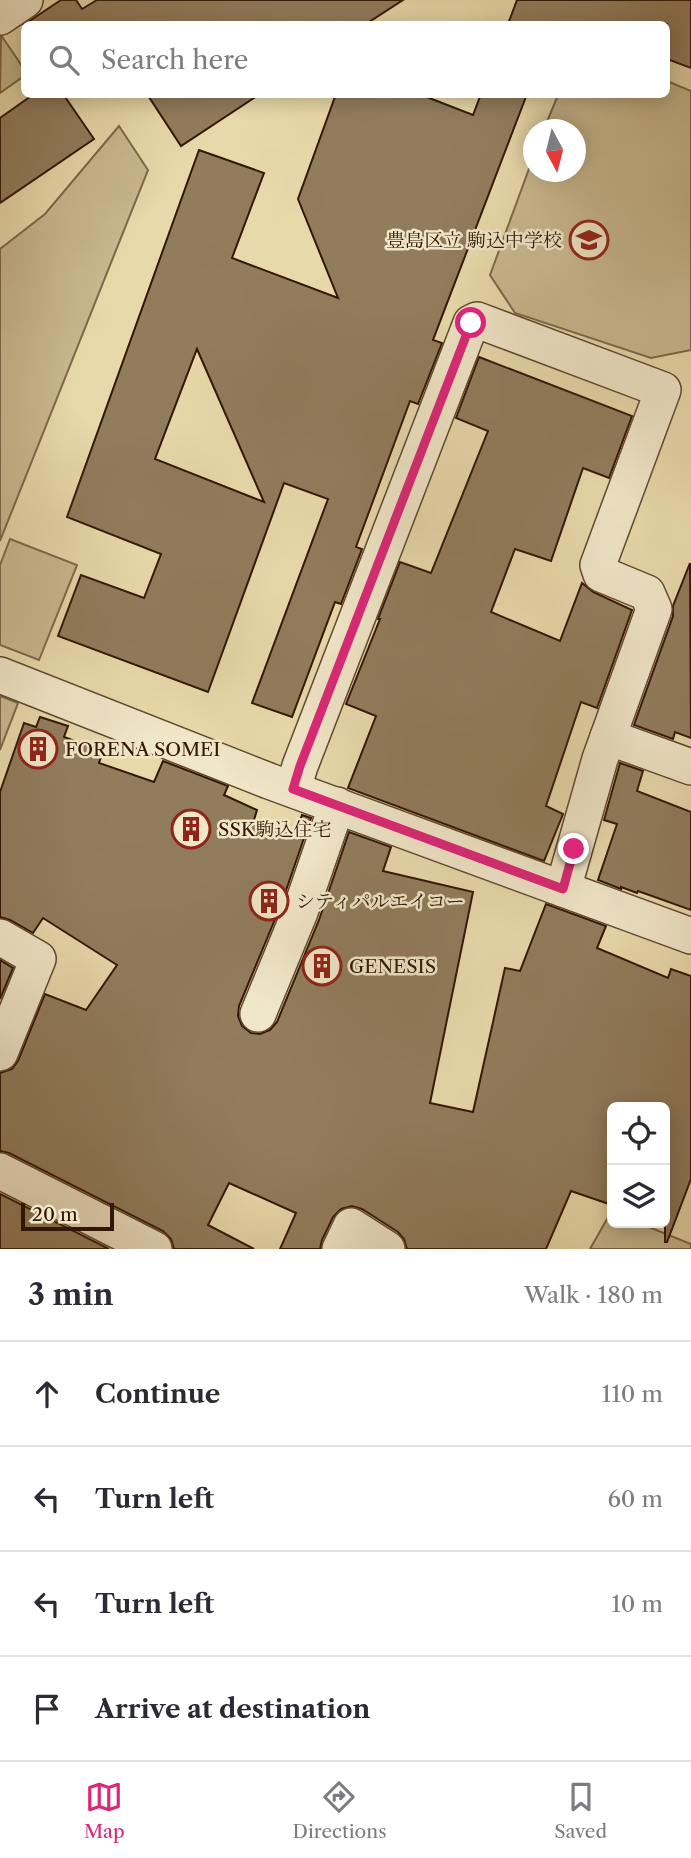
<!DOCTYPE html>
<meta charset="utf-8">
<style>
:root{--surface:#fff;--page:#f7f7f7;--text:#2b2b33;--muted:#7c7c81;--line:#e1e1e2;--accent:#db2777}
body{margin:0;font-family:"Libre Caslon Text","Noto Serif JP",serif;background:var(--page);color:var(--text)}
.controls{position:absolute;right:21px;bottom:21px;display:grid;overflow:hidden;border-radius:10px;box-shadow:0 4px 18px #0003}
.controls button{width:63px;height:63px;display:grid;place-items:center;padding:0;border:0;border-bottom:2px solid var(--line);background:var(--surface);color:var(--text);font:35px sans-serif}
.compass{position:absolute;left:523px;top:119px;width:63px;height:63px;border-radius:50%;background:var(--surface);box-shadow:0 4px 18px #0003;rotate:173deg}
.scale{position:absolute;left:21px;bottom:18px;width:93px;box-sizing:border-box;padding-left:7px;border:4px solid #331706;border-top:0;font-size:19px;line-height:24px;white-space:nowrap;color:#331706;-webkit-text-stroke:5px #f0e6c8;paint-order:stroke}
.stop{position:absolute;width:21px;height:21px;margin:-16px;border:5px solid #db2777;border-radius:50%;background:#fff}
.stop.end{background:#db2777;border-color:#fff;box-shadow:0 2px 7px #0008}
.list{margin:0;padding:0;list-style:none}
h2{display:flex;justify-content:space-between;align-items:center;height:91px;margin:0;padding:0 28px;font-size:30px}
h2 small{font-size:23px;font-weight:400;color:var(--muted)}
.list li{display:grid;grid-template-columns:46px 1fr auto;gap:21px;align-items:center;box-sizing:border-box;height:105px;padding:0 28px;border-top:2px solid var(--line)}
.list b{display:block;font-size:26px;white-space:nowrap}
.list em{font-size:23px;font-style:normal;color:var(--muted)}
.icon{flex:none;width:38px;height:38px;fill:none;stroke:currentColor;stroke-width:2;stroke-linecap:round;stroke-linejoin:round}
.map{position:relative;flex:none;width:691px;height:1249px;overflow:hidden}
.search{position:absolute;background:var(--surface);box-shadow:0 4px 18px #0003;left:21px;right:21px;top:21px;height:77px;display:flex;align-items:center;gap:18px;box-sizing:border-box;padding:0 24px;border-radius:10px;color:var(--muted);font-size:26px}
.sheet{height:511px;background:var(--surface)}
nav{display:flex;justify-content:space-around;align-items:center;box-sizing:border-box;height:98px;border-top:2px solid var(--line);background:var(--surface);font-size:19px;color:var(--muted)}
nav a{display:grid;justify-items:center;gap:4px}
nav .on{color:var(--accent)}
.map>svg:first-child{display:block}
.green{fill:#c9b88f;stroke:#7e684a;stroke-width:2}
.building{fill:#917c5c;stroke:#331706;stroke-width:2;fill-rule:evenodd}
.lines{fill:none;stroke-linecap:round;stroke-linejoin:round}
.minor-casing{stroke:#60482f;stroke-width:38}
.minor{stroke:#f0e6c8;stroke-width:35}
.route{stroke:#db2777;stroke-width:9}
.labels{text-anchor:middle;dominant-baseline:central;stroke-width:5;stroke-linejoin:round;paint-order:stroke}
.poi-label{font-size:19px;fill:#331706;stroke:#f0e6c8;text-anchor:start}
</style>
<div class="map">
<svg width="691" height="1249" viewBox="0 0 691 1249">
<rect width="100%" height="100%" fill="#e8d9ab"/>
<filter id="stains"><feTurbulence type="fractalNoise" baseFrequency=".00286" numOctaves="4"/><feColorMatrix values="0 0 0 0 .2 0 0 0 0 .09 0 0 0 0 .02 0 0 0 .5 -.17"/></filter>
<radialGradient id="worn" r=".72"><stop offset=".6" stop-color="#630" stop-opacity="0"/><stop offset="1" stop-color="#630" stop-opacity=".3"/></radialGradient>
<g class="green">
<polygon points="1,35 24,69 24,76 0,93"/>
<polygon points="667,81 691,91 691,350 651,358 515,313 490,275 533,158 534,172 576,172 576,130 544,129 558,95 666,94"/>
<polygon points="119,126 148,170 0,541 0,249 45,214"/>
<polygon points="10,539 77,565 39,660 0,645 0,565"/>
<polygon points="0,696 18,703 0,750"/>
<polygon points="611,1212 612,1223 639,1223 691,1244 691,1249 590,1249"/>
</g>
<g class="building">
<polygon points="61,0 76,0 82,9 97,0 403,0 366,24 25,24"/>
<polygon points="517,0 691,0 691,68 667,59 667,24 508,24"/>
<polygon points="34,94 63,94 94,139 0,203 0,118"/>
<polygon points="147,94 260,94 181,146"/>
<path d="M336 94H419L473 115 481 94H527L433 340 442 343 418 404 410 401 356 547 362 549 341 604 335 602 292 717 252 703 328 499 284 483 208 692 58 636 81 575 144 598 161 554 67 517 199 150 264 173 232 258 338 298 298 199ZM197 349 264 502 155 459Z"/>
<polygon points="479,357 632,416 609,478 583,468 551,561 515,549 491,612 560,641 582,583 593,592 632,610 597,708 581,702 546,806 563,814 544,861 348,788 376,716 346,704 380,619 378,619 400,562 431,573 488,431 456,418"/>
<polygon points="690,563 691,738 675,732 673,739 634,725 673,616 673,606"/>
<polygon points="40,717 68,726 64,737 103,751 99,763 154,782 163,761 228,786 224,795 257,810 254,820 294,836 302,815 311,818 281,905 239,1006 238,1016 242,1026 251,1033 260,1034 270,1030 277,1022 319,920 349,832 391,847 383,871 473,892 430,1103 473,1112 505,968 520,971 546,904 606,926 597,948 668,978 671,969 691,976 691,1179 667,1242 665,1242 665,1107 612,1107 612,1205 571,1191 546,1249 407,1249 404,1239 398,1232 362,1209 352,1206 341,1209 333,1217 322,1240 320,1249 280,1249 296,1213 229,1183 208,1225 254,1249 174,1249 171,1239 163,1231 9,1153 0,1151 0,1073 12,1069 18,1061 45,994 86,1010 117,965 43,918 33,933 10,920 0,917 0,792 24,723 36,727"/>
<polygon points="620,763 643,771 637,791 691,812 691,910 638,891 637,893 621,887 621,889 598,880 617,824 604,820"/>
<polygon points="0,960 13,968 0,999"/>
<polygon points="0,1194 109,1249 0,1249"/>
</g>
<g class="lines">
<defs>
<g id="minor">
<polyline points="0,17 25,0"/>
<polyline points="0,675 269,781 691,936"/>
<polyline points="293,789 300,766 471,323 477,320 663,390 598,565 601,574 647,593 654,609 608,737"/>
<polyline points="563,889 600,759 608,737 691,767"/>
<polyline points="0,937 38,959 0,1053"/>
<polyline points="258,1014 300,912 337,805"/>
<polyline points="0,1171 154,1249"/>
<polyline points="340,1249 351,1226 387,1249"/>
</g>
</defs>
<use href="#minor" class="minor-casing"/>
<use href="#minor" class="minor"/>
</g>
<g class="lines">
<polyline class="route" points="471,323 300,766 293,789 563,889 574,849"/>
</g>
<defs>
<symbol id="school-ring" viewBox="-11 -11 22 22"><circle r="9.5" fill="#f0e6c8" stroke="#8f2418" stroke-width="1.5"/><path d="M0-5L7-2L0 1L-7-2ZM-4 1L0 2.5L4 1V4Q0 6-4 4Z" fill="#8f2418"/></symbol>
<symbol id="building-ring" viewBox="-11 -11 22 22"><circle r="9.5" fill="#f0e6c8" stroke="#8f2418" stroke-width="1.5"/><path d="M-4-6H4V6H1V3H-1V6H-4ZM-2.5-4.3h1.7v1.8h-1.7ZM.8-4.3h1.7v1.8H.8ZM-2.5-1h1.7V.8h-1.7ZM.8-1h1.7V.8H.8Z" fill="#8f2418"/></symbol>
</defs>
<g fill-rule="evenodd">
<use href="#school-ring" x="567" y="218" width="44" height="44"/>
<use href="#building-ring" x="16" y="727" width="44" height="44"/>
<use href="#building-ring" x="169" y="807" width="44" height="44"/>
<use href="#building-ring" x="247" y="879" width="44" height="44"/>
<use href="#building-ring" x="300" y="944" width="44" height="44"/>
</g>
<g class="labels">
<g class="poi-label">
<text x="562" y="240" text-anchor="end">豊島区立 駒込中学校</text>
<text x="65" y="749">FORENA SOMEI</text>
<text x="218" y="829">SSK駒込住宅</text>
<text x="296" y="901">シティパルエイコー</text>
<text x="349" y="966">GENESIS</text>
</g>
</g>
<rect width="100%" height="100%" filter="url(#stains)"/>
<rect width="100%" height="100%" fill="url(#worn)"/>
</svg>
<div class="controls">
<button><svg class="icon" aria-label="locate" viewBox="0 0 24 24"><circle cx="12" cy="12" r="6"/><path d="M12 2v4M12 18v4M2 12h4M18 12h4"/></svg></button>
<button><svg class="icon" aria-label="layers" viewBox="0 0 24 24"><path d="M12 4l9 5-9 5-9-5zM3 14l9 5 9-5"/></svg></button>
</div>
<svg class="compass" viewBox="-18 -18 36 36"><path d="M0-13l5 13h-10z" fill="#e53935"/><path d="M0 13l5-13h-10z" fill="#7c7c81"/></svg>
<div class="scale">20 m</div>
<div class="stop" style="left:471px;top:323px"></div>
<div class="stop end" style="left:574px;top:849px"></div>
<div class="search"><svg class="icon" aria-label="search" viewBox="0 0 24 24"><circle cx="10" cy="10" r="6"/><path d="M15 15l6 6"/></svg>Search here</div>
</div>
<section class="sheet">
<h2>3 min<small>Walk · 180 m</small></h2>
<ul class="list">
<li><svg class="icon" aria-label="ahead" viewBox="0 0 24 24"><path d="M12 20V5M6 11l6-6 6 6"/></svg><div><b>Continue</b></div><em>110 m</em></li>
<li><svg class="icon" aria-label="left" viewBox="0 0 24 24"><path d="M17 20v-9H6M10 6l-5 5 5 5"/></svg><div><b>Turn left</b></div><em>60 m</em></li>
<li><svg class="icon" aria-label="left" viewBox="0 0 24 24"><path d="M17 20v-9H6M10 6l-5 5 5 5"/></svg><div><b>Turn left</b></div><em>10 m</em></li>
<li><svg class="icon" aria-label="arrive" viewBox="0 0 24 24"><path d="M6 21V4h12l-3 4 3 4H6"/></svg><div><b>Arrive at destination</b></div></li>
</ul>
</section>
<nav>
<a class="on"><svg class="icon" aria-label="map" viewBox="0 0 24 24"><path d="M3 6l6-2 6 2 6-2v14l-6 2-6-2-6 2zM9 4v14M15 6v14"/></svg>Map</a>
<a><svg class="icon" aria-label="directions" viewBox="0 0 24 24"><path d="M12 3l9 9-9 9-9-9zM9 14v-3h6M13 9l2 2-2 2"/></svg>Directions</a>
<a><svg class="icon" aria-label="saved" viewBox="0 0 24 24"><path d="M7 4h10v16l-5-4-5 4z"/></svg>Saved</a>
</nav>
